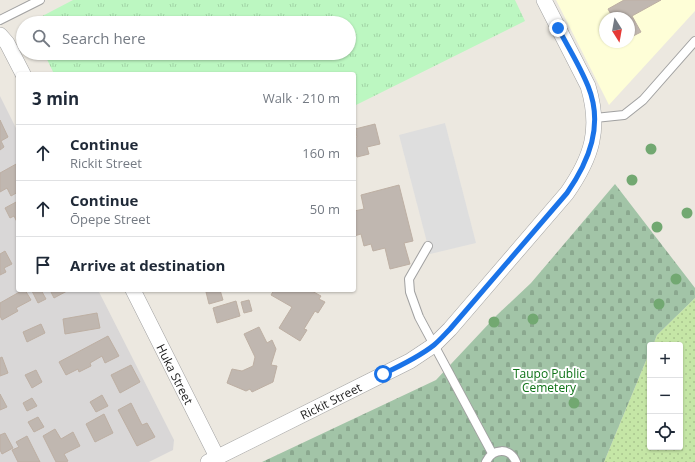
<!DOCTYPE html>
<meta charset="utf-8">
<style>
:root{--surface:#fff;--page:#f2f2f3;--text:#1f2937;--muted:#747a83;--line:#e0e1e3}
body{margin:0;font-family:"Open Sans",sans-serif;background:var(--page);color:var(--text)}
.controls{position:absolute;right:12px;bottom:12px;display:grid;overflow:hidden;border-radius:4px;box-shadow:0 1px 3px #0004}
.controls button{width:36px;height:36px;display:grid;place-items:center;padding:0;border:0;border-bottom:1px solid var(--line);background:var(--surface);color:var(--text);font:20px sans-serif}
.compass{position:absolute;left:599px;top:12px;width:36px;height:36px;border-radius:50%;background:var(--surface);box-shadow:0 1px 3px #0004;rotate:169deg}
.stop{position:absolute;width:12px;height:12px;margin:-9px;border:3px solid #1a73e8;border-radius:50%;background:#fff}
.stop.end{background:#1a73e8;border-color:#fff;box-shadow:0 1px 4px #0008}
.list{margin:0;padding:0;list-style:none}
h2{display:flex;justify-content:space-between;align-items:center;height:52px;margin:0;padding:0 16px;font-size:17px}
h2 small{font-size:13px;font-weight:400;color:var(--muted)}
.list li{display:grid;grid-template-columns:26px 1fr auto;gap:12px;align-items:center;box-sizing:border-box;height:56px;padding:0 16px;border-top:1px solid var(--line)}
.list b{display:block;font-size:15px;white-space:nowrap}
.list p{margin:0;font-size:13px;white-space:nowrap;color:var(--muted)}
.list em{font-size:13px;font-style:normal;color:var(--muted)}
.icon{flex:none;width:22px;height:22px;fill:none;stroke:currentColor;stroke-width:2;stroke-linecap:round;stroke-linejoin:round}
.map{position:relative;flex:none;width:695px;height:462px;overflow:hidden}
.search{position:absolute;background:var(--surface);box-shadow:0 1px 3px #0004;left:16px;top:16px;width:340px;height:44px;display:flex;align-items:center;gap:10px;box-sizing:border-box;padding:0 14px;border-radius:22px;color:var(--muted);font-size:15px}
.panel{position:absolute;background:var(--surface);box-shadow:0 1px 3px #0004;left:16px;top:72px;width:340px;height:220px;border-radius:4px}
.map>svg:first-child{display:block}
.residential{fill:#d9d7d7}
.education{fill:#fefed7;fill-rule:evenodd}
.grass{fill:url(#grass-dots)}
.cemetery{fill:url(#cemetery-stones)}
.park{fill:url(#park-tufts)}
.parking{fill:#dedede}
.building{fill:#c0b7b0;stroke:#bdafa3}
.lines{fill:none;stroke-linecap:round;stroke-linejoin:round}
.service-casing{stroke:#a1a1a1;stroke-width:10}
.minor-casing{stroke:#a1a1a1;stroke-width:16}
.service{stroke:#fff;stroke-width:8}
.minor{stroke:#fff;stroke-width:15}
.tree{fill:#72a871}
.route{stroke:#1a73e8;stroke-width:5}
.labels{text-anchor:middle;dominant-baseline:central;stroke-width:4;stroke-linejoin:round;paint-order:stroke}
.park-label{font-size:12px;fill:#0e7317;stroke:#fff}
.street-label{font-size:12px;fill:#1a1a1a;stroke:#fff}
</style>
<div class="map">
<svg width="695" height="462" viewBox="0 0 695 462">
<defs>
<pattern id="grass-dots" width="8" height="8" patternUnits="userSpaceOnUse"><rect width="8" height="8" fill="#c5e6a6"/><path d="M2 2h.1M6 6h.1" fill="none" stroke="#a9c58e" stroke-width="1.8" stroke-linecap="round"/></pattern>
<pattern id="cemetery-stones" width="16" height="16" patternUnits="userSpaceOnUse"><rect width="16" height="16" fill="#a2c4a7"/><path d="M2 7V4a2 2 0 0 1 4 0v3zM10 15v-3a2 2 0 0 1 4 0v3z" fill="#8ba88f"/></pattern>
<pattern id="park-tufts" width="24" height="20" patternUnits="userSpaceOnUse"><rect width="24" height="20" fill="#bcf7c1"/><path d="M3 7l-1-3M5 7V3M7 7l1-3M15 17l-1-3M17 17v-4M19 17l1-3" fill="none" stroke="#a1d3a5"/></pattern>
</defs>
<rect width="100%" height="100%" fill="#ece8e0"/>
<polygon class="residential" points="0,96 18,132 18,290 98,290 174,440 173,450 149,462 0,462"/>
<path class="education" d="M556 0H695V11L609 105ZM605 18H629V42H605Z"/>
<polygon class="grass" points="695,298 695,462 604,462 650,351 650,447 680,447 680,345 653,345 657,335"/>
<polygon class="cemetery" points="615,184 695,288 695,298 657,335 653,345 650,345 650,351 604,462 262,462 436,380 497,315 531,283"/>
<polygon class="park" points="73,0 515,0 525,21 354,106 354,74 54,74 44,53 349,53 349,23 29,23"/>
<polygon class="parking" points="445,123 476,243 430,254 399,135"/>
<g class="building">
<polygon points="624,0 661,0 632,16 641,32 629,38 629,18 613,18 608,9"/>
<polygon points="0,120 8,137 1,141 4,147 0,150"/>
<polygon points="375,124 380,144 367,147 369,154 357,157 354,144 354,138 357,137 355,129"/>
<polygon points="18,163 18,192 11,196 7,188 0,192 0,173"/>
<polygon points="399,185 413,241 404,243 410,264 390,269 385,248 373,251 371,244 364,246 361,234 354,236 354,211 364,209 361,195"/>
<polygon points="18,201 18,224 14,216 10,218 5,208"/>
<polygon points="5,251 12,264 4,268 6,272 0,275 0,254"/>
<polygon points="23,290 25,290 31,300 16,308 18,311 2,320 0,316 0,303"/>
<polygon points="34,290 41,290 46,299 38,303 32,291"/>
<polygon points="50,290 66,290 67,291 54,298"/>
<polygon points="214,290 220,290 223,300 209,304 206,292"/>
<polygon points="274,290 310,290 321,296 319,299 325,302 318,313 315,311 304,329 307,330 300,341 279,328 292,307 271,295"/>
<polygon points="249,300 252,311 244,313 241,302"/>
<polygon points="236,301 240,316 217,323 213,308"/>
<polygon points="97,313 100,328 65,334 63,319"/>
<polygon points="41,324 45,333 27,342 23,332"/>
<polygon points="259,327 267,343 272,340 276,349 271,365 277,366 273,382 252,392 250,389 246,391 227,383 232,369 242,371 253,366 255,357 244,334"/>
<polygon points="108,336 119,356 105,363 102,356 90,363 91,366 79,372 78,369 66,375 59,362"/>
<polygon points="2,357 8,373 0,376 0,358"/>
<polygon points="131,365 140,382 120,393 111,375"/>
<polygon points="36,370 42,382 32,388 25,375"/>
<polygon points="0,394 7,407 0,410"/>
<polygon points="102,395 108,406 96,412 90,402"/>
<polygon points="32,398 37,406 27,411 23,403"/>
<polygon points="131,403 142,425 147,423 155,437 137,446 118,410"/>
<polygon points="104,414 113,433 95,442 86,424"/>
<polygon points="38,417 44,427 34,432 28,422"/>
<polygon points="55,429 61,439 73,432 80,446 64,454 68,461 66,462 56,462 43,436"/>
<polygon points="5,433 13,448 2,454 0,450 0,435"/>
<polygon points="27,436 40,462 18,462 12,450 19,447 16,442"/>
</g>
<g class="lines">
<defs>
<g id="service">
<polyline points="0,20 40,0"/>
<polyline points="595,118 624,115 643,100 695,41"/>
<polyline points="428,246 409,279 410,292 419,317 492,453"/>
<path d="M486 462C493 448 510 447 516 462"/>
</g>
<g id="minor">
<polyline points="0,35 7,43 23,74"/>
<path id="s1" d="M133 290 217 457"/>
<path id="s2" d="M208 462 410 361 434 345 450 329 567 193C592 157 601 129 588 86L544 0"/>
</g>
</defs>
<use href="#service" class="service-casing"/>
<use href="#minor" class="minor-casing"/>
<use href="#service" class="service"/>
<use href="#minor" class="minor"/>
</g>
<g class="tree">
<circle cx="651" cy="149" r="5.5"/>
<circle cx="632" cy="180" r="5.5"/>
<circle cx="687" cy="213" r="5.5"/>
<circle cx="657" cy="227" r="5.5"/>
<circle cx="676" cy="279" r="5.5"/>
<circle cx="659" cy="304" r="5.5"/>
<circle cx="533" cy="319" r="5.5"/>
<circle cx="494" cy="322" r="5.5"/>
<circle cx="574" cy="403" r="5.5"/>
</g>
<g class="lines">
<path class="route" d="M383 374C400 366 419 357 434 345 440 340 445 334 450 329L567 193C589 161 604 125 588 86 580 66 568 47 558 28"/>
</g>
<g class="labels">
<g class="park-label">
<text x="549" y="373">Taupo Public<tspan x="549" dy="14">Cemetery</tspan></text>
</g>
<g class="street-label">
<text stroke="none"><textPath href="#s1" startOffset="94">Huka Street</textPath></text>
<text stroke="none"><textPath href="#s2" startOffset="137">Rickit Street</textPath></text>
</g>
</g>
</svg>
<div class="controls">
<button>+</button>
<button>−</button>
<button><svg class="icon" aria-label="locate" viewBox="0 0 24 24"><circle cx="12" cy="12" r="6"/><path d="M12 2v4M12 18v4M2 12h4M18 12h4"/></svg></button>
</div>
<svg class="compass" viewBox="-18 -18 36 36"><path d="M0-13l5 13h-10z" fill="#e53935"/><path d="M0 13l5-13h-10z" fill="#747a83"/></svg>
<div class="stop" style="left:383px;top:374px"></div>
<div class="stop end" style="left:558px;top:28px"></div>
<div class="search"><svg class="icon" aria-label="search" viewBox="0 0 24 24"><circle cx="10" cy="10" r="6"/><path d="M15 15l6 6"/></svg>Search here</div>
<section class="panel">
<h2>3 min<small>Walk · 210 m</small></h2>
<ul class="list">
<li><svg class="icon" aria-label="ahead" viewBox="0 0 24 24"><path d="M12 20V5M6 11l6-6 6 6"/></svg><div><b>Continue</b><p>Rickit Street</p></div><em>160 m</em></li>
<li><svg class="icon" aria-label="ahead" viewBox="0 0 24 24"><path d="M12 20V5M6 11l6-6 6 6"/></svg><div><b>Continue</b><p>Ōpepe Street</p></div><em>50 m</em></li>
<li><svg class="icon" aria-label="arrive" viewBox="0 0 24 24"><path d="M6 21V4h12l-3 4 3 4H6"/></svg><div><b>Arrive at destination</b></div></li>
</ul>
</section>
</div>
